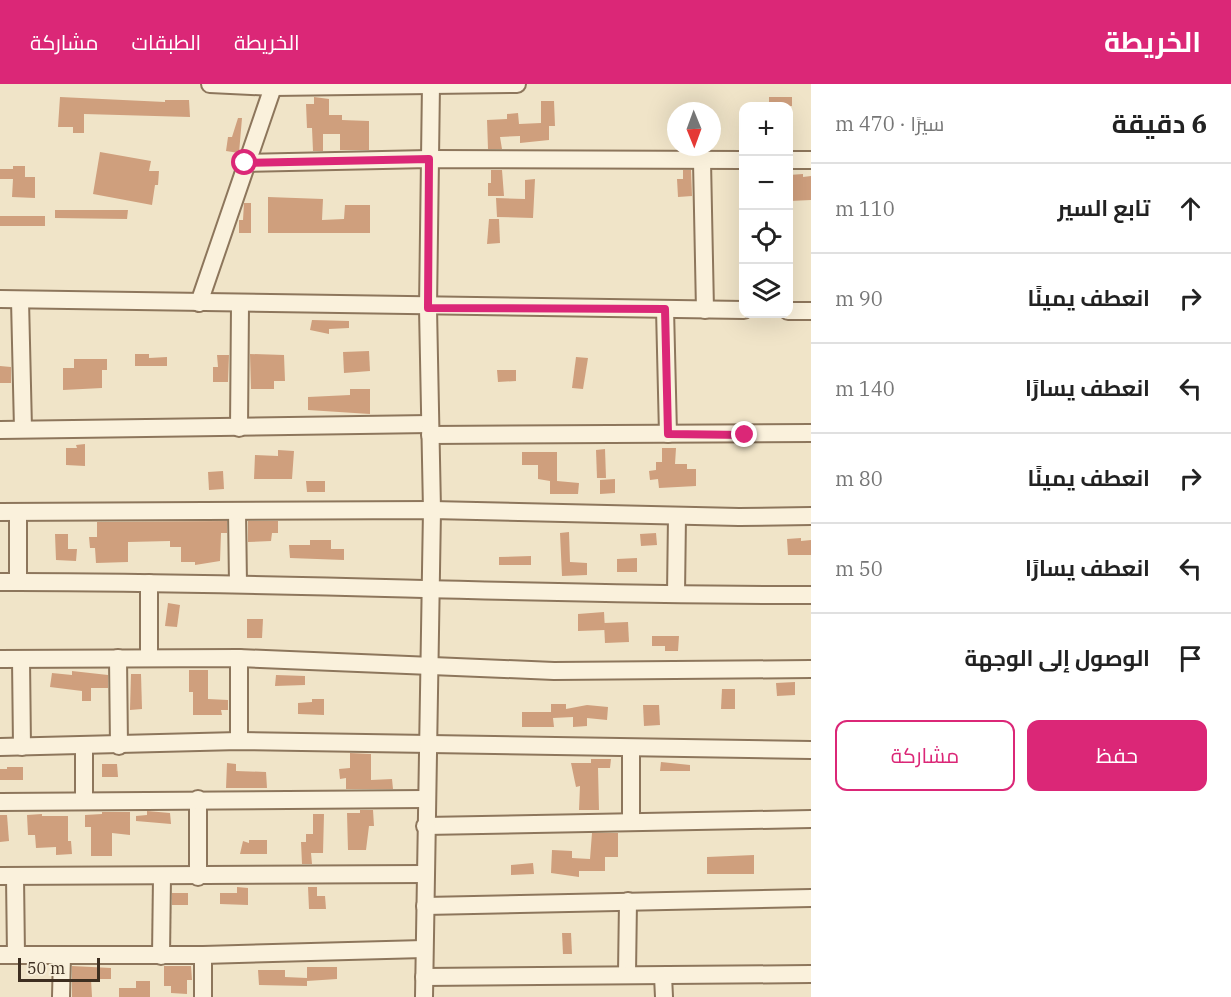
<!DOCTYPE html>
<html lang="ar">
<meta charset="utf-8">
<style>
:root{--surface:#fff;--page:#f6f6f6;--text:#222;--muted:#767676;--line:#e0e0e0;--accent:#db2777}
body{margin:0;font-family:"IBM Plex Serif",Cairo,serif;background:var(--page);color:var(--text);direction:rtl}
.controls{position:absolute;right:18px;top:18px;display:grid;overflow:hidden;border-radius:12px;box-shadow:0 6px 24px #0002}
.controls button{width:54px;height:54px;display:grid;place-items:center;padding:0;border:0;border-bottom:2px solid var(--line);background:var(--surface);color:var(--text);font:30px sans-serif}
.compass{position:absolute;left:667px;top:18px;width:54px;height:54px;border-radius:50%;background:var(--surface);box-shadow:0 6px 24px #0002;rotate:179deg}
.scale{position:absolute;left:18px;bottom:15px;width:82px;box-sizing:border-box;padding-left:6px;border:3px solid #3d2e20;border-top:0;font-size:16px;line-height:21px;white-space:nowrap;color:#3d2e20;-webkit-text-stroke:4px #f7eed8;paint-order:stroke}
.stop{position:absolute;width:18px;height:18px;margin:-14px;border:4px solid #db2777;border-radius:50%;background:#fff}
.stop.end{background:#db2777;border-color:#fff;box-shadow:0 2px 6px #0008}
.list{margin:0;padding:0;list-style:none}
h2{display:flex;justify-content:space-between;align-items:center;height:78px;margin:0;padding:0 24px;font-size:26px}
h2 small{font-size:20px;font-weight:400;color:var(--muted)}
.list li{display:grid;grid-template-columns:39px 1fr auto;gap:18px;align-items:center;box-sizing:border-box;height:90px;padding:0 24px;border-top:2px solid var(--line)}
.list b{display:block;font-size:22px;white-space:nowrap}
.list em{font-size:20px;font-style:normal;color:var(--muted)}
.actions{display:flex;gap:12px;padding:18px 24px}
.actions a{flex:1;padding:14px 0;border:2px solid var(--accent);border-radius:12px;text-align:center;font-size:21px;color:var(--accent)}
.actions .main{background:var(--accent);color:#fff}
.icon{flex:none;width:33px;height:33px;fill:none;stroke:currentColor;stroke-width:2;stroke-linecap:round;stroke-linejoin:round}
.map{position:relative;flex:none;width:811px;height:913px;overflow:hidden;direction:ltr}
header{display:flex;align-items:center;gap:36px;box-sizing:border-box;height:84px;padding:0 30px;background:var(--accent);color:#fff}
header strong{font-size:28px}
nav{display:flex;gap:33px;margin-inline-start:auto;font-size:21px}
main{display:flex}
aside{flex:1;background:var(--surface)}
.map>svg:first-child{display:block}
.building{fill:#cf9f7d}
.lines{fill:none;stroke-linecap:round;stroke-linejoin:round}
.minor-casing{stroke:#8d765c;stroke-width:20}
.minor{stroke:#faf1dc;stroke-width:16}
.route{stroke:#db2777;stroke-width:8}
</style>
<header>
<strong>الخريطة</strong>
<nav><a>الخريطة</a><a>الطبقات</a><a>مشاركة</a></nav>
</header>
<main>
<aside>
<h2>6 دقيقة<small>سيرًا · 470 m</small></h2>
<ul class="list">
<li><svg class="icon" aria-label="ahead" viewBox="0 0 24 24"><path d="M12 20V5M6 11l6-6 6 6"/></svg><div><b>تابع السير</b></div><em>110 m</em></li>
<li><svg class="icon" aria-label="right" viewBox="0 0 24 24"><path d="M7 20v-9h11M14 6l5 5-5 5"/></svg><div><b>انعطف يمينًا</b></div><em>90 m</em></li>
<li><svg class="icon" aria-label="left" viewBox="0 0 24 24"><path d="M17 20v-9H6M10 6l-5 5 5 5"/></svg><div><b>انعطف يسارًا</b></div><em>140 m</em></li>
<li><svg class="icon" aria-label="right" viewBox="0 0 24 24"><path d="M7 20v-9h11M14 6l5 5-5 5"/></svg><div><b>انعطف يمينًا</b></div><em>80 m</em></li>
<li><svg class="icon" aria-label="left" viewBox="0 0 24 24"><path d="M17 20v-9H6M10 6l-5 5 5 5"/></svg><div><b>انعطف يسارًا</b></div><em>50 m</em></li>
<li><svg class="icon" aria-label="arrive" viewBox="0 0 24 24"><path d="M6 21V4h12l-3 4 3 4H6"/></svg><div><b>الوصول إلى الوجهة</b></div></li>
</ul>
<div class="actions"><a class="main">حفظ</a><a>مشاركة</a></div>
</aside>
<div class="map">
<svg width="811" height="913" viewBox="0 0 811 913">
<rect width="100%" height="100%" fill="#f0e4c8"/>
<g class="building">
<polygon points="60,13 165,18 165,16 189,16 190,33 84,30 84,49 73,49 73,43 58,43"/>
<polygon points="314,13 329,15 329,31 342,31 342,36 369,37 369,66 340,66 340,50 323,50 323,67 313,67 312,44 307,44 306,20 314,20"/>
<rect x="769" y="13" width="23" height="9"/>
<polygon points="541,17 554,17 555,42 549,42 549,56 520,59 520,52 500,53 502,65 488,65 487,36 507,35 507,30 518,29 519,40 541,39"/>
<polygon points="238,34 242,34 239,69 226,67 228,53 232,53"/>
<polygon points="100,68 151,77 149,87 159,87 158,101 155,101 152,121 93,110"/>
<polygon points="13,82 25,82 25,93 35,93 35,114 12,113 13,95 0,95 0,85 13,85"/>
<polygon points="491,86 502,86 504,112 488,112 488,99 491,99"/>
<polygon points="683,86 691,86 692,112 678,113 677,95 683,95"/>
<polygon points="803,90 803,93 811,92 811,116 790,117 789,91"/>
<polygon points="535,95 533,134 497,133 496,114 525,115 525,96"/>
<polygon points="268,113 323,115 322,136 344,135 345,121 370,121 370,149 268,149"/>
<polygon points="244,119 251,119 251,149 239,149 239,136 243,136"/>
<polygon points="55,126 128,126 127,135 55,134"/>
<rect x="0" y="132" width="45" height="10"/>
<polygon points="489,135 499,135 500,159 487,160"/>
<polygon points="312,236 349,237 349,244 329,245 329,250 310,246"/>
<polygon points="369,267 370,287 344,289 343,268"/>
<polygon points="135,270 149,270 149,274 167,273 167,282 135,282"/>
<polygon points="250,270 284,271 285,297 274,297 274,305 251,305"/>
<polygon points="217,271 229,271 228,298 213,298 213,283 218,283"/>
<polygon points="576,273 588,274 583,305 572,304"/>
<polygon points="74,275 107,275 107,286 102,286 102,304 63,306 63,284 74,284"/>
<polygon points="0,282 11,283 11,299 0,299"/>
<polygon points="497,286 516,286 516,297 498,298"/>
<polygon points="350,305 370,305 370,330 308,326 308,313 350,311"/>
<polygon points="85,360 85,382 66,381 66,364 77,364 76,361"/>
<polygon points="662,364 676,364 675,380 687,380 687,385 696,385 696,402 659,404 658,395 650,396 649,387 656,386 656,378 662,378"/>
<polygon points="605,365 606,394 597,394 596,366"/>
<polygon points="278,366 294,367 292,395 254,395 255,371 278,372"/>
<polygon points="522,368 557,368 557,397 579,399 578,410 550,410 550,397 538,395 538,381 522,381"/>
<polygon points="223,387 224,405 209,406 208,388"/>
<polygon points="615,395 615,409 600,410 600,396"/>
<polygon points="306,397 325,397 325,408 307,408"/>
<polygon points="227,437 227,449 221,449 220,477 195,481 195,478 181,478 181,463 170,463 170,457 128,458 128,478 96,479 95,464 90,464 89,453 97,453 97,438"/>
<polygon points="248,437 278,437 278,449 272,449 271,457 248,458"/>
<polygon points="569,448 570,478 587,479 587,491 562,492 560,449"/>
<polygon points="656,449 657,461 641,462 640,450"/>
<polygon points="55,450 68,450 68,465 77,465 76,477 56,476"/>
<polygon points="801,454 801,457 811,456 811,471 788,471 787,455"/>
<polygon points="310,456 331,456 331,465 344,465 344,476 290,474 289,461 310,461"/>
<polygon points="531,472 531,481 499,481 499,473"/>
<polygon points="637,474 637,488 617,488 617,475"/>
<polygon points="168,519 180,521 177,543 165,542"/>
<polygon points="604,528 605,546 578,547 578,530"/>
<polygon points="247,535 263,535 262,554 247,554"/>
<polygon points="628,538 629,558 605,559 604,539"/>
<polygon points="652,552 679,552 678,567 665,567 665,562 652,562"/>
<polygon points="189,586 208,586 208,615 228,616 228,626 221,626 222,631 193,631 193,608 189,608"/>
<polygon points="72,587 108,591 108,604 91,604 91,617 82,617 82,607 50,603 52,589 72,591"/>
<polygon points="131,590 141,590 142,625 130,626"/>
<polygon points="276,591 305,592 305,601 275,602"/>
<polygon points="795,598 795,611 777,612 776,599"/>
<polygon points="722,605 735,605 735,625 721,625"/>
<polygon points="312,615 324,615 324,631 298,630 298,619 312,618"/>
<polygon points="551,620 566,620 566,625 587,621 608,623 607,636 587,634 587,642 573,643 573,633 553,634 554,643 522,643 522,628 551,628"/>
<polygon points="643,621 659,621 660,641 644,642"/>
<polygon points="350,669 371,670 371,696 392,695 393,705 346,705 346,694 340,695 339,685 350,684"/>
<polygon points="591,675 611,675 610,684 598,684 599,726 579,726 580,702 576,703 571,679 591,679"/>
<polygon points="661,678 690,681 690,687 660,687"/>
<polygon points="227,679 236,680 236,687 266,688 267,704 226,704"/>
<polygon points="102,680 117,680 118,693 102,693"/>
<polygon points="7,683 23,683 23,696 0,696 0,685 7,685"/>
<polygon points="360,726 373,726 374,742 369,742 366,766 348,766 347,729 360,729"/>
<polygon points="147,727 170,729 171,740 136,737 136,732 147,731"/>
<polygon points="102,728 130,728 130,751 112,749 112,772 91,772 91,743 85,743 85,731 102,730"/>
<polygon points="42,730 42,732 68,732 68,757 71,757 72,770 56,771 56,763 36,764 35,751 28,751 27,731"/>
<polygon points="313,730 324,730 323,769 311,769 312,780 302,780 301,758 306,758 306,750 313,750"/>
<polygon points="0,731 7,731 9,757 0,758"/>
<polygon points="592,749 618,749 618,773 605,773 605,787 579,787 579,793 551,789 552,766 572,767 572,774 590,775"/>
<polygon points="249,756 267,756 267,770 240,770 243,757 249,759"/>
<polygon points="754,771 754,790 707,790 707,773"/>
<polygon points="533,779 534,790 511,791 511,781"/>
<polygon points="237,803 248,804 248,821 220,820 220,809 237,809"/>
<polygon points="308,803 317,803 317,812 325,812 326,825 309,825"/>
<rect x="172" y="809" width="16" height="12"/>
<polygon points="562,849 571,849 572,870 563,870"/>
<polygon points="72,882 111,884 111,895 91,895 92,913 72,913"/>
<polygon points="164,882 191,882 192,896 187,896 187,910 171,909 171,902 164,902"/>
<polygon points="307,883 337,883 337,895 307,897"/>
<polygon points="258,886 285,886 285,893 307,894 307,902 259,901"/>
<polygon points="136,897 150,897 150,913 119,913 119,904 136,904"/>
</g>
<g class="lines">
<defs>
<g id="minor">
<polyline points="210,0 273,3 517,0"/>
<polyline points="788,76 811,76"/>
<polyline points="702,77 705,226"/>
<polyline points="245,79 429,75 744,76"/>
<polyline points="0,215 744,226"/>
<polyline points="20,216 23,345"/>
<polyline points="199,219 273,3"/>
<polyline points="665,225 668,350"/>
<polyline points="788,227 811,227"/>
<polyline points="239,344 240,221"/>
<polyline points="0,346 430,340"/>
<polyline points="430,351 811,349"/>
<polyline points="237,427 238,500"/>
<polyline points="0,428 432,426 739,433 811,432"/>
<path d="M0 498C270 497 541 512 811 511"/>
<polyline points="18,498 18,428"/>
<polyline points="676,510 677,432"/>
<polyline points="149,573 149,499"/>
<polyline points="118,574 119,662"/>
<polyline points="239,574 239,657"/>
<polyline points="0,575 239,574 554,587 811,585"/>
<polyline points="21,575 22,663"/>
<polyline points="0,663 239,657 811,666"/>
<polyline points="84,663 84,716"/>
<polyline points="631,665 631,736"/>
<polyline points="198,715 198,793"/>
<polyline points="0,718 425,715"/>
<polyline points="425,742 811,735"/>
<polyline points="0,792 425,790"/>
<polyline points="15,793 16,871"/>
<polyline points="425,822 811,814"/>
<polyline points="0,871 203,871 424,865"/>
<polyline points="161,872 162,793"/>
<polyline points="627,889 628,817"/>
<polyline points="663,892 664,913"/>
<polyline points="424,893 811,890"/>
<polyline points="61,913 62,871"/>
<polyline points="203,913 203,871"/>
<polyline points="424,913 432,426 428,224 431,0"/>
</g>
</defs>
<use href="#minor" class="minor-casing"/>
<use href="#minor" class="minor"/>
</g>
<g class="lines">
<polyline class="route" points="245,79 429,75 428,224 665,225 668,350 745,351"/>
</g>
</svg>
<div class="controls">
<button>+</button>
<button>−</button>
<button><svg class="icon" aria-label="locate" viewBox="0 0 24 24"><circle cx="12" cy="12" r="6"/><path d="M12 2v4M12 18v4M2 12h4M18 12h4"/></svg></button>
<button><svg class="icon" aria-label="layers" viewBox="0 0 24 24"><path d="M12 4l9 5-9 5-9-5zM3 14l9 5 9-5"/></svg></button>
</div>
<svg class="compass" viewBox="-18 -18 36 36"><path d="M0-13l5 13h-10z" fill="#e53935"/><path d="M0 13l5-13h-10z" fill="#767676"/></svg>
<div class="scale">50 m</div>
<div class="stop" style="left:245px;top:79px"></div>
<div class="stop end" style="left:745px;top:351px"></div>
</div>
</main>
